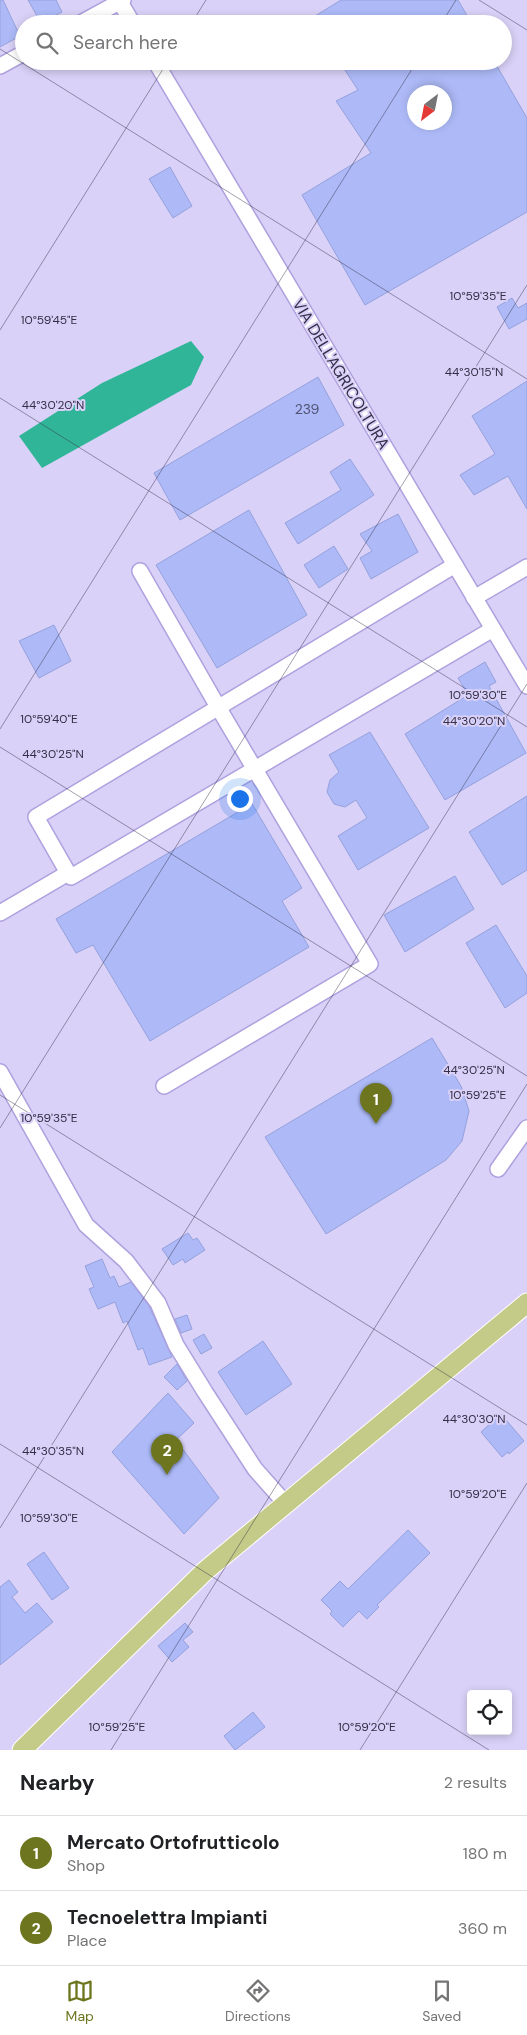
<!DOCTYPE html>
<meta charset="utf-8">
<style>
:root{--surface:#fff;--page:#f6f6f6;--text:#202124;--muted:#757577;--line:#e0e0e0;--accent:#6d761f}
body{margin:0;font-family:"DM Sans",sans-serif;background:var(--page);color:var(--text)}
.controls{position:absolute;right:15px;bottom:15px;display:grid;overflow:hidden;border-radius:5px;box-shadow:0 2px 8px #0003}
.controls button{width:45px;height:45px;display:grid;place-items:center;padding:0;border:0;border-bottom:1px solid var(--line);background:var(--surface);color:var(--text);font:25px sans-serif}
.compass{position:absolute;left:407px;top:85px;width:45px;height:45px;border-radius:50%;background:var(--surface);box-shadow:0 2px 8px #0003;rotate:212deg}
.you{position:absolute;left:239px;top:798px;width:18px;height:18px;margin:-12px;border:4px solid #fff;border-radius:50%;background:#1a73e8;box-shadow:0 0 0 8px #1a73e833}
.badge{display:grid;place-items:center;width:32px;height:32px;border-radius:50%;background:var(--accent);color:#fff;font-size:16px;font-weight:700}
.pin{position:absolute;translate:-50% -41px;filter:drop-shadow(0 1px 2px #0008)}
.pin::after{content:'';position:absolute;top:26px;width:18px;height:15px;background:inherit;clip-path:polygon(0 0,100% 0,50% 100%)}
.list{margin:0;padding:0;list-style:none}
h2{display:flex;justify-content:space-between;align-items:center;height:65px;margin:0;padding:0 20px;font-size:21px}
h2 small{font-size:16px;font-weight:400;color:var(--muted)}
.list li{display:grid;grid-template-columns:32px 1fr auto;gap:15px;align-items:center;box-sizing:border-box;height:75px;padding:0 20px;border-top:1px solid var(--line)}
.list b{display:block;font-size:19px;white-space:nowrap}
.list p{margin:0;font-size:16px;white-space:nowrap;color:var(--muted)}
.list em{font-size:16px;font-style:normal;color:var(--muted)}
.icon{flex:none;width:28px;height:28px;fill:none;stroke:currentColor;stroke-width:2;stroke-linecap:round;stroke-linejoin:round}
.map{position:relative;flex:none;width:527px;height:1750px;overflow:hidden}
.search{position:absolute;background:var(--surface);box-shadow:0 2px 8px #0003;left:15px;right:15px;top:15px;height:55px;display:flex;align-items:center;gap:12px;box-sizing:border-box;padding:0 18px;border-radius:28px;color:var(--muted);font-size:19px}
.sheet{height:215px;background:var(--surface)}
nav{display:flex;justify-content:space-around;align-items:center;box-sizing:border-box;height:70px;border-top:1px solid var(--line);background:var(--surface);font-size:14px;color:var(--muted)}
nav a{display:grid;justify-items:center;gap:2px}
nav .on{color:var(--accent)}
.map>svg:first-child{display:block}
.water{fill:#31b599}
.building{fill:#adbaf7;stroke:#95a1dd;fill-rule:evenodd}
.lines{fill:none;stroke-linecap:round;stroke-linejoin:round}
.minor-casing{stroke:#afa1de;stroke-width:18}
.major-casing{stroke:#fff;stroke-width:21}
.minor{stroke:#fff;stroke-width:15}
.major{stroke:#c4cb88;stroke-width:19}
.ticks{fill:none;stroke:#332d46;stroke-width:1;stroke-opacity:0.45}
.labels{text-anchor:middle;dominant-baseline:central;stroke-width:4;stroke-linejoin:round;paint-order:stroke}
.number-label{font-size:14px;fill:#525072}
.street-label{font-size:16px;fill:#332d46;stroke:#d9d1f7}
.ticks-label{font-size:12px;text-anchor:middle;fill:#332d46;stroke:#d9d1f7;stroke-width:4;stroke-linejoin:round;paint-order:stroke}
</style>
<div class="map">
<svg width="527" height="1750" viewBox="0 0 527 1750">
<rect width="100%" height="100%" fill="#d9d1f7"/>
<polygon class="water" points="191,341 204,357 191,385 42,468 19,436 102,383"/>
<g class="building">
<polygon points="0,0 3,0 20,36 0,47"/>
<polygon points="28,0 56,0 62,12 41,23"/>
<polygon points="341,0 458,0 472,24 302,24"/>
<path d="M339 61H494L527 118V212L365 305 302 195 371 153 336 101 358 90ZM414 92H444V122H414Z"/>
<polygon points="170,167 192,206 173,218 149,179"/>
<polygon points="512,298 518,308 527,303 527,319 509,329 497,307"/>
<polygon points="318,377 344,425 180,520 154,473"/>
<polygon points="527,381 527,509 508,476 474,495 460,475 495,454 472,416"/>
<polygon points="350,459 374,495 298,544 285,523 341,490 330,472"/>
<polygon points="249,510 307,615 217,668 156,565"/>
<polygon points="398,514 418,552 371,579 360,558 372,551 360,534"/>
<polygon points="334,546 348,569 319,588 304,565"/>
<polygon points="54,625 71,661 39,678 19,641"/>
<polygon points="485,662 496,682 489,686 526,753 445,800 405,734 468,695 458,678"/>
<polygon points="370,732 429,828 358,870 338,836 367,818 356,800 345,807 334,804 327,792 330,780 339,772 329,755"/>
<polygon points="527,796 527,870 502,885 469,832"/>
<polygon points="251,802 302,888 282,901 309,947 150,1041 93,945 76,953 56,919 238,812"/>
<polygon points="455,876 474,909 405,952 384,915"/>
<polygon points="496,925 527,976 527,993 505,1008 466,943"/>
<polygon points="432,1038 461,1086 469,1111 462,1141 446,1160 326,1234 265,1137"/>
<polygon points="188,1233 193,1240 197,1238 205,1250 185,1263 183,1259 173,1265 162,1249"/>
<polygon points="102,1259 110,1278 114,1276 119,1287 131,1282 149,1306 172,1357 149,1365 143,1348 138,1350 127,1321 123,1323 115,1302 98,1309 89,1289 94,1287 85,1266"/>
<polygon points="187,1315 192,1329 181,1333 175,1319"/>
<polygon points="204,1334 212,1348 201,1354 193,1340"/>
<polygon points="263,1341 292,1384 246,1415 218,1372"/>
<polygon points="177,1364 187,1381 177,1390 164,1377"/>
<polygon points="168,1393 194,1423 176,1440 219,1498 184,1534 112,1452"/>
<polygon points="501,1414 524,1441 509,1454 508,1452 502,1457 481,1432"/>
<polygon points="408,1530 430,1553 377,1605 379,1607 367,1619 359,1611 343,1627 330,1614 332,1611 321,1600 340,1581 348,1589"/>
<polygon points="44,1552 69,1588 52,1600 27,1564"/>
<polygon points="9,1580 18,1592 12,1597 25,1613 37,1603 53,1622 0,1665 0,1587"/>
<polygon points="185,1623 193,1632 183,1640 189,1647 172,1662 158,1646"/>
<polygon points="253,1712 265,1727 235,1750 224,1736"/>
</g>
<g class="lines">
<defs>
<g id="minor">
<polyline points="120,2 133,24"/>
<polyline points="79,24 123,0"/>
<polyline points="155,61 527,686"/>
<polyline points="0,66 24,53"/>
<polyline points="455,565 36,817 68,873 71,877 493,629"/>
<polyline points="140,571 218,707 370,964 164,1086"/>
<polyline points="474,598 527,567"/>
<polyline points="0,913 68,873"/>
<polyline points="0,1072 86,1225 126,1261 158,1303 176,1345 205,1392 255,1469 286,1504"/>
<polyline points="498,1169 527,1128"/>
</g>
<polyline id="major" points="22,1750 205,1571 527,1303"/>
</defs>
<use href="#minor" class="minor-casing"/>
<use href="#major" class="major-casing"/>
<use href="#minor" class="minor"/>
<use href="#major" class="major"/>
</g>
<path class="ticks" d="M479 0 527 30M191 24 206 0M441 24 456 0M0 49 527 379M0 330 168 61M0 398 527 727M0 729 417 61M0 747 527 1076M0 1095 527 1425M0 1128 527 285M0 1444 489 1750M0 1528 527 684M111 1750 527 1084M360 1750 527 1483"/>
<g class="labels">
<g class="number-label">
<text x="307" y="409">239</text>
</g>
<g class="street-label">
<text transform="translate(341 374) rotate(59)">VIA DELL'AGRICOLTURA</text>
</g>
</g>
<g class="ticks-label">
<text x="478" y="300">10°59'35"E</text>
<text x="49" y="324">10°59'45"E</text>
<text x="474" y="376">44°30'15"N</text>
<text x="53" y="409">44°30'20"N</text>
<text x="478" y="699">10°59'30"E</text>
<text x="49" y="723">10°59'40"E</text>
<text x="474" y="725">44°30'20"N</text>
<text x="53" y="758">44°30'25"N</text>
<text x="474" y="1074">44°30'25"N</text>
<text x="478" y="1099">10°59'25"E</text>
<text x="49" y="1122">10°59'35"E</text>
<text x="474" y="1423">44°30'30"N</text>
<text x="53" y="1455">44°30'35"N</text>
<text x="478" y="1498">10°59'20"E</text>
<text x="49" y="1522">10°59'30"E</text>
<text x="117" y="1731">10°59'25"E</text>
<text x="367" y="1731">10°59'20"E</text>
</g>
</svg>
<div class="controls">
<button><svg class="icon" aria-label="locate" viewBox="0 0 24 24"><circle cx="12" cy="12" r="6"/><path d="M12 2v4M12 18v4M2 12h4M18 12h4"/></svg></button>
</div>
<svg class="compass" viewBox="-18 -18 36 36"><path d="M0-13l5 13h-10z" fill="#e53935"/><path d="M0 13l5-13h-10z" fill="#757577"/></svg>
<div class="you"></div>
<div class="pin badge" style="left:376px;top:1124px">1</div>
<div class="pin badge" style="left:167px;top:1475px">2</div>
<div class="search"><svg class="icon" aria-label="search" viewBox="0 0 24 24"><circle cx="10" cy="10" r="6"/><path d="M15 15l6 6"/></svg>Search here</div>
</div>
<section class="sheet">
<h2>Nearby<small>2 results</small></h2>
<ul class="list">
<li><span class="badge">1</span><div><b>Mercato Ortofrutticolo</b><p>Shop</p></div><em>180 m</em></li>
<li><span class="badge">2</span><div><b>Tecnoelettra Impianti</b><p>Place</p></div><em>360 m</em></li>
</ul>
</section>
<nav>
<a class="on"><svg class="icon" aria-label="map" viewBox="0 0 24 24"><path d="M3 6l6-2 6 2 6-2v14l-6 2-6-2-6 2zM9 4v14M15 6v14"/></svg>Map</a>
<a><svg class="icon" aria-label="directions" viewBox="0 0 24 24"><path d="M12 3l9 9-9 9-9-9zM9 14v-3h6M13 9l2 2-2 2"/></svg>Directions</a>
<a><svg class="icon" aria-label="saved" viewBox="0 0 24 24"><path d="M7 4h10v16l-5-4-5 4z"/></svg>Saved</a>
</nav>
